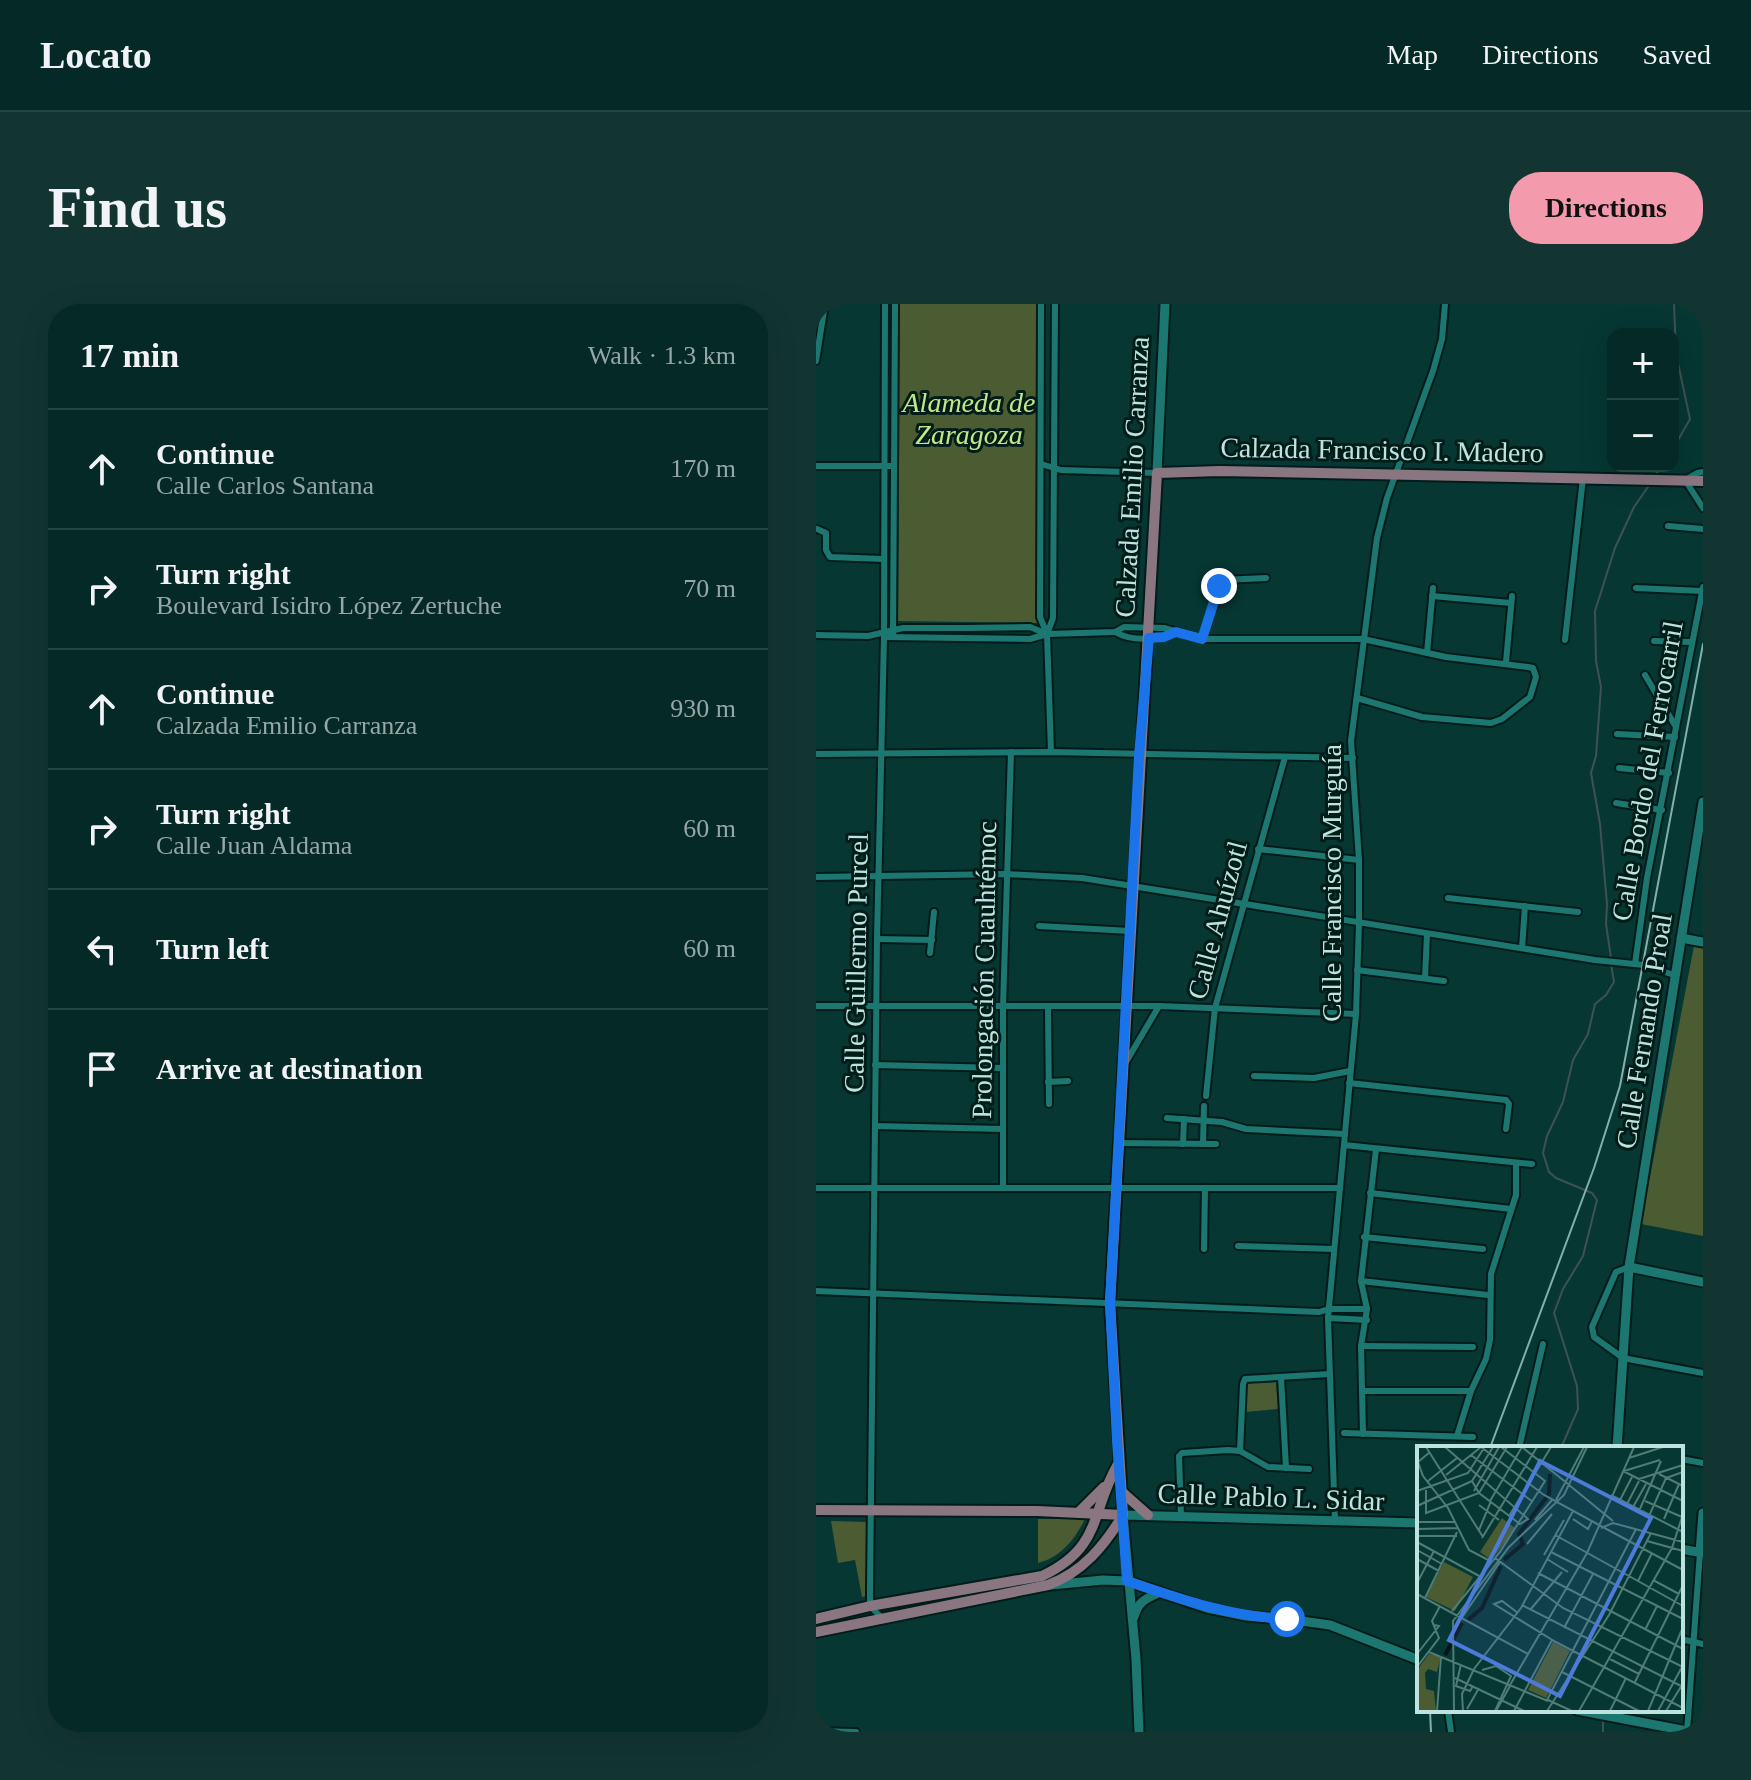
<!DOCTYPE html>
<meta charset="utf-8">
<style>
:root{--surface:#042926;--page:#123532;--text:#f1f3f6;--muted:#97a6a7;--line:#254543;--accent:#f39aac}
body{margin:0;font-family:"Times New Roman",serif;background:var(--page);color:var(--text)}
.controls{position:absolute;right:24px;top:24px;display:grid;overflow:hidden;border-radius:16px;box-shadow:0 8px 32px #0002}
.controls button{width:72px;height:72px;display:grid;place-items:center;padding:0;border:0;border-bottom:2px solid var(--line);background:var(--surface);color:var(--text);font:40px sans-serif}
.stop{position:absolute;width:24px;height:24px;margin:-18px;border:6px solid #1a73e8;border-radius:50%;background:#fff}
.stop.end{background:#1a73e8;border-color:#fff;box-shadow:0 2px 8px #0008}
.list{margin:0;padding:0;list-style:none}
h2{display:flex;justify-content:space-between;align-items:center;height:104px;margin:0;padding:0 32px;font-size:34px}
h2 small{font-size:26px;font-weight:400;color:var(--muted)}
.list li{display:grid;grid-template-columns:52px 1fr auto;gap:24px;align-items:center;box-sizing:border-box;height:120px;padding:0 32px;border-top:2px solid var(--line)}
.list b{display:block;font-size:30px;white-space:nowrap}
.list p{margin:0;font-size:26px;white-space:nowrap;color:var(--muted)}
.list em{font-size:26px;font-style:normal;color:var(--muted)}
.icon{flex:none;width:44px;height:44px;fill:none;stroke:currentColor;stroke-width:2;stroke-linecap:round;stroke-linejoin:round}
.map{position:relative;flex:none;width:887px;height:1428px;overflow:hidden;border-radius:32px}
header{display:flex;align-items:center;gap:48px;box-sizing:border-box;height:112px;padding:0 40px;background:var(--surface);border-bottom:2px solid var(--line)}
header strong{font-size:38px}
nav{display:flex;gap:44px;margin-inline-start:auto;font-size:28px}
.intro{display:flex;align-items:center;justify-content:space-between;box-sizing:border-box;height:192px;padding:0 48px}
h1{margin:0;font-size:56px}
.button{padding:20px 36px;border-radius:32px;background:var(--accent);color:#111;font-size:28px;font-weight:700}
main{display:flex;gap:48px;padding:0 48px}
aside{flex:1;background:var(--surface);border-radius:32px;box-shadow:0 8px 32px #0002}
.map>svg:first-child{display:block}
.green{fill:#4b5c32}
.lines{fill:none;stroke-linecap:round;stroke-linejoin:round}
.stream{stroke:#3d5351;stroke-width:2}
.street-casing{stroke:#021c19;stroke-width:10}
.secondary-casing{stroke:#021c19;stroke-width:13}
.primary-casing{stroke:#021c19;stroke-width:14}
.street{stroke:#1c7770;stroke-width:6}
.secondary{stroke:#1c7770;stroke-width:9}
.primary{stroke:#8a7680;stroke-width:10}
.rail{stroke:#85afab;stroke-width:2}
.route{stroke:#1a73e8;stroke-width:10}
.labels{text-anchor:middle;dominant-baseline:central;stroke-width:6;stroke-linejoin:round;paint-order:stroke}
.park-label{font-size:28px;font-style:italic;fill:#c1e887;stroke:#021c19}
.street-label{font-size:28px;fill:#bce3de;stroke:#021c19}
.inset-river{fill:none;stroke:#071514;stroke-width:4}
.inset-road{fill:none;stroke:#4f7c77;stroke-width:2}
.view{fill:#4d7bda;fill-opacity:0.15;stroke:#4d7bda;stroke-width:4}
.inset-edge{fill:none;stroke:#bce3de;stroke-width:4}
</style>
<header>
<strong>Locato</strong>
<nav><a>Map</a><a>Directions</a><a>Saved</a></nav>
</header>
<div class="intro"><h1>Find us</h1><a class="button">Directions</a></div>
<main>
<aside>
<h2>17 min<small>Walk · 1.3 km</small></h2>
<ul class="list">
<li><svg class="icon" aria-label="ahead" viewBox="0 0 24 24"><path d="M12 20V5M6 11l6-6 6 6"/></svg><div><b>Continue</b><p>Calle Carlos Santana</p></div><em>170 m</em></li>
<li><svg class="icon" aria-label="right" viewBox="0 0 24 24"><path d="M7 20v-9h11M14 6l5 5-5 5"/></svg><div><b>Turn right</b><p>Boulevard Isidro López Zertuche</p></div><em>70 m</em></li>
<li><svg class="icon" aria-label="ahead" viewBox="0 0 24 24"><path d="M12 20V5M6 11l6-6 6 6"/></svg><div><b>Continue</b><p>Calzada Emilio Carranza</p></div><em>930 m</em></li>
<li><svg class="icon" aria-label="right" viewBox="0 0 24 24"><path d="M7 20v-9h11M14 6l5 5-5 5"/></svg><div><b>Turn right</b><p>Calle Juan Aldama</p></div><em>60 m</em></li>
<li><svg class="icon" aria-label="left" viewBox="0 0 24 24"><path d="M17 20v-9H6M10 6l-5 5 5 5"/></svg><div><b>Turn left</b></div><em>60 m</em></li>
<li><svg class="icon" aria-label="arrive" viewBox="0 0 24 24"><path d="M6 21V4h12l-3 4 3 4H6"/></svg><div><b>Arrive at destination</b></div></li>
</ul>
</aside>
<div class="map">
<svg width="887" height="1428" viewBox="0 0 887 1428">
<rect width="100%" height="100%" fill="#063733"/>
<g class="green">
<polygon points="84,0 224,0 222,319 82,317"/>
<polygon points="878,642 887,644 887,932 825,920"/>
<polygon points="460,1078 462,1105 429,1108 428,1079"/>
<path d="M222 1215H269C259 1235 245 1253 222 1259Z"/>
<polygon points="15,1217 50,1218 50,1292 46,1293 39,1256 22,1259"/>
</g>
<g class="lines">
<g class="stream">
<polyline points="857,145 874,115 860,50 858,0"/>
<polyline points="839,171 846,162"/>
<polyline points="795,654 790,620 791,600 784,520 775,469 780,452 785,383 780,357 779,307 799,244 818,203 834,180"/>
<polyline points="745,1144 762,1105 761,1082 738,1009 747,985 767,952 781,896 776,889 740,874 733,868 727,849 731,832 747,798 757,756 772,730 779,700 790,691 798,678 795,660"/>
<polyline points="787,1428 787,1415"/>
</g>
<defs>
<g id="street">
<polyline points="225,0 224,313 231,330 235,448"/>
<polyline points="0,57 9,0"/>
<polyline points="225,160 245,166 341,169"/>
<polyline points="0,162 78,162"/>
<polyline points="887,168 881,169 869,176 887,204"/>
<polyline points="852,222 887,225"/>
<polyline points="1,225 10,229 10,246 14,253 67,255"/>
<polyline points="820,284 886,287"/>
<polyline points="616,292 695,299"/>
<path d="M299 328C316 338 342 336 360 328"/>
<polyline points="231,330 237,314 239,0"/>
<polyline points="0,331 52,332 87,324 151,324 214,323 231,330"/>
<polyline points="68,333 214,335 231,330 299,328 308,323 348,324 386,335 547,335 630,353 712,363 717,364 720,373 714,393 686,415 675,419 606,413 541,394"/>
<polyline points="77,333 79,0"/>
<polyline points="386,335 406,276 450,274"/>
<polyline points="749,336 767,174"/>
<polyline points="838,337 876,338"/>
<polyline points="611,349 617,284"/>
<polyline points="690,358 696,292"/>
<polyline points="829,371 860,423"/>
<polyline points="801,430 859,433"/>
<polyline points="0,450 235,448 537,454"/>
<polyline points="803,464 853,469"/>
<polyline points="800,499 846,506"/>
<polyline points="442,545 543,556"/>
<polyline points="0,573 190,570 266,574 779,656 828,661 858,671"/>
<polyline points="632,594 762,608"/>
<polyline points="223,622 314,627"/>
<polyline points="61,635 116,636"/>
<polyline points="706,644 709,602"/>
<polyline points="114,649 118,608"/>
<polyline points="819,660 831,574 887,283"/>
<polyline points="541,666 628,677"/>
<polyline points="609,674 611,630"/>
<polyline points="0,702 343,702 540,710"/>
<polyline points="232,704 233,800"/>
<polyline points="310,758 343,702"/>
<polyline points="59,761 187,764"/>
<polyline points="438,772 498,774 534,767"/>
<polyline points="232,778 252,777"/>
<polyline points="533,779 690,796 693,800 690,825"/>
<polyline points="390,792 399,704 469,453"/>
<polyline points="351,814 406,818 430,825 529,830"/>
<polyline points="59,822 186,825"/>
<polyline points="302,839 400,840"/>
<polyline points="367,840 368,815"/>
<polyline points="387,840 388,802"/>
<polyline points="528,841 716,860"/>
<polyline points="0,884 524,884"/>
<polyline points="187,884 187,703 195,448"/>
<polyline points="554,889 695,905"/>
<polyline points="548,933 667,945"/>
<polyline points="422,942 518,945"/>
<polyline points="388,945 389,885"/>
<polyline points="813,963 800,968 776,1023 778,1033 807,1054 887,1069"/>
<polyline points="545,977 672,991"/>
<polyline points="0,987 503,1008 513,1005 551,1005"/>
<polyline points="512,1014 551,1016"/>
<polyline points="545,1042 657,1043"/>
<polyline points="465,1073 470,1164"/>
<polyline points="546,1087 655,1087"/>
<polyline points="528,1129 657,1133"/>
<polyline points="547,1130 545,1042 551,1005 545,977 560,845"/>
<polyline points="641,1132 655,1087 670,1055 674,1036 675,970 700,891 700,860"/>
<polyline points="703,1144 727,1040"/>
<polyline points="424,1147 427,1080 429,1075 514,1070"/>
<polyline points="865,1155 887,1159"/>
<polyline points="365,1212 363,1152 366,1149 412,1146 424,1147 452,1163 493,1165"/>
<polyline points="519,1217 512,1014 540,710 543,619 543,556 535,437 561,234 571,194 617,67 626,35 629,0"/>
<polyline points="66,1314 54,1302 54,1284 61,635 68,333 69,0"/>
<polyline points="865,1335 887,1340"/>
<polyline points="632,1406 635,1428"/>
<polyline points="0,1427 40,1428"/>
<polyline points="871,1428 884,1248"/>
</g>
<g id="secondary">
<polyline points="341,169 349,0"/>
<polyline points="865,634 887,638"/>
<polyline points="813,963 887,978"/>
<polyline points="801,1144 813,963 887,498"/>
<polyline points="865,1245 887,1249"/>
<polyline points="884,1248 887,1209"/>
<polyline points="235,1281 287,1276 311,1277 391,1304 430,1312 471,1315 514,1321 603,1356"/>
<path d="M318 1313C322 1297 330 1295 344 1288"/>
<polyline points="761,1406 876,1428"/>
<polyline points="323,1428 320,1355 307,1211 603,1219"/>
</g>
<g id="primary">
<polyline points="306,1188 332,1211"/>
<polyline points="0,1206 221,1207 307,1211"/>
<polyline points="263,1208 288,1183"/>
<polyline points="307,1211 294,999 341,169 404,167 887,177"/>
<path d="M0 1315 54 1302 226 1272C287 1243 274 1208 302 1160"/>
<path d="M0 1328 232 1281C267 1268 288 1242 307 1211"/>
</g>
</defs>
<use href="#street" class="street-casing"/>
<use href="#secondary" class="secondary-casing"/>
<use href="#primary" class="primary-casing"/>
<use href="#street" class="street"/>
<use href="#secondary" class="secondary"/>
<use href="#primary" class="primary"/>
<g class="rail">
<polyline points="881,0 887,10"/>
<polyline points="674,1144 778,864 804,782 887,340"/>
<polyline points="614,1406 615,1428"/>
</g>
</g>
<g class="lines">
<path class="route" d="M403 282 386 335 360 328 348 333 333 334 323 452 294 999 301 1137 311 1277C365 1295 414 1313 471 1315"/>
</g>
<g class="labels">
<g class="park-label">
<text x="153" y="98">Alameda de<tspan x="153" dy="32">Zaragoza</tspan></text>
</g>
<g class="street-label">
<text transform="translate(566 146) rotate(1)">Calzada Francisco I. Madero</text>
<text transform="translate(316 173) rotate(-87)">Calzada Emilio Carranza</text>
<text transform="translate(831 467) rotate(-80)">Calle Bordo del Ferrocarril</text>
<text transform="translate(515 579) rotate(-90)">Calle Francisco Murguía</text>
<text transform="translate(401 616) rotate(-75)">Calle Ahuízotl</text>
<text transform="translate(40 659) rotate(-89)">Calle Guillermo Purcel</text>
<text transform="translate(168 666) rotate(-89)">Prolongación Cuauhtémoc</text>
<text transform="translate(828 727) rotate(-81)">Calle Fernando Proal</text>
<text transform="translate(455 1193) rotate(2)">Calle Pablo L. Sidar</text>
</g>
</g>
<g transform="translate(601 1142)">
<rect width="266" height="266" fill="#063733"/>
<path d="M85 72 99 83 74 114 63 106ZM27 116 56 131 38 165 9 151ZM136 196 153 205 129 252 111 244ZM12 208 24 210 20 226 11 223 8 227 9 243 17 245 19 265H0V224Z" fill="#4b5c32"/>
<path class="inset-river" d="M87 114 106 98 102 88 132 48 133 28M51 174 65 162 84 120M28 209 45 177"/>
<path class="inset-road" d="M9 1 66 91M28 1 111 73 103 78 62 47 55 35M64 1 127 49 182 79M105 1 151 38M13 6 1 16 6 30 31 62 52 104 75 116M54 9 116 56M212 12 246 1M206 25 266 55M207 25 243 14M242 28 266 40M29 29 64 1M222 33 266 19M11 35 40 12M55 35 76 1M152 39 196 75M9 44V67L62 47 90 1M0 45 51 27 67 2M57 45 82 1M194 49 266 86M139 54 167 1M203 54 215 31M73 55 105 1M228 55 265 71M210 58 222 35M62 59 82 74M0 60 55 35M216 61 229 38M222 65 244 15M92 70 134 1M232 70 249 32 266 26M156 73 171 83 175 75M247 73 262 38M118 74 135 54M0 76H38M182 79 266 124M184 82 196 77 266 96M0 83 41 82M62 84 74 55M138 89 266 160M0 90H40M65 92 120 1M230 95 266 105M0 96 64 131M110 98 135 68M0 104 25 118M134 106 266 173M127 109 147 74M78 112 146 162 266 221M0 113 22 125M130 113 151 126M121 127 266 203M236 134 262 148M221 135 235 107M0 137 17 105M0 148 111 208M8 152 40 86M105 159 266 241M113 164 145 126M35 165 83 106 128 35 84 1M101 167 85 155 77 158 137 195M44 173 83 116M147 182 176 128M228 184 240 160M135 194 266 262M12 206 131 255M0 208 22 180 17 179M191 212 222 228M44 218 39 240 53 245 56 240M0 221 22 192 15 175 23 160M65 224 79 220 94 230 78 265M145 226 222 265M38 232 107 265M218 236 266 139M93 239 170 107 217 1M130 254 219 83M131 254 155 265M50 263 62 242M20 265 24 211M37 265 36 175 92 101 147 49 170 1M46 265 45 248 57 223 104 162 156 65M79 265 93 240M97 265 135 194M130 265 192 169 234 87M162 265 255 102 266 68M193 265 209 232M231 265 266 181M241 265 265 221M249 265 265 239"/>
<path class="view" d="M123 15 234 72 143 250 32 194Z"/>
<rect width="266" height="266" class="inset-edge"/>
</g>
</svg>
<div class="controls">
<button>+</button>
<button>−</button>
</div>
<div class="stop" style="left:471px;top:1315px"></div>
<div class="stop end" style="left:403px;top:282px"></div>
</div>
</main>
